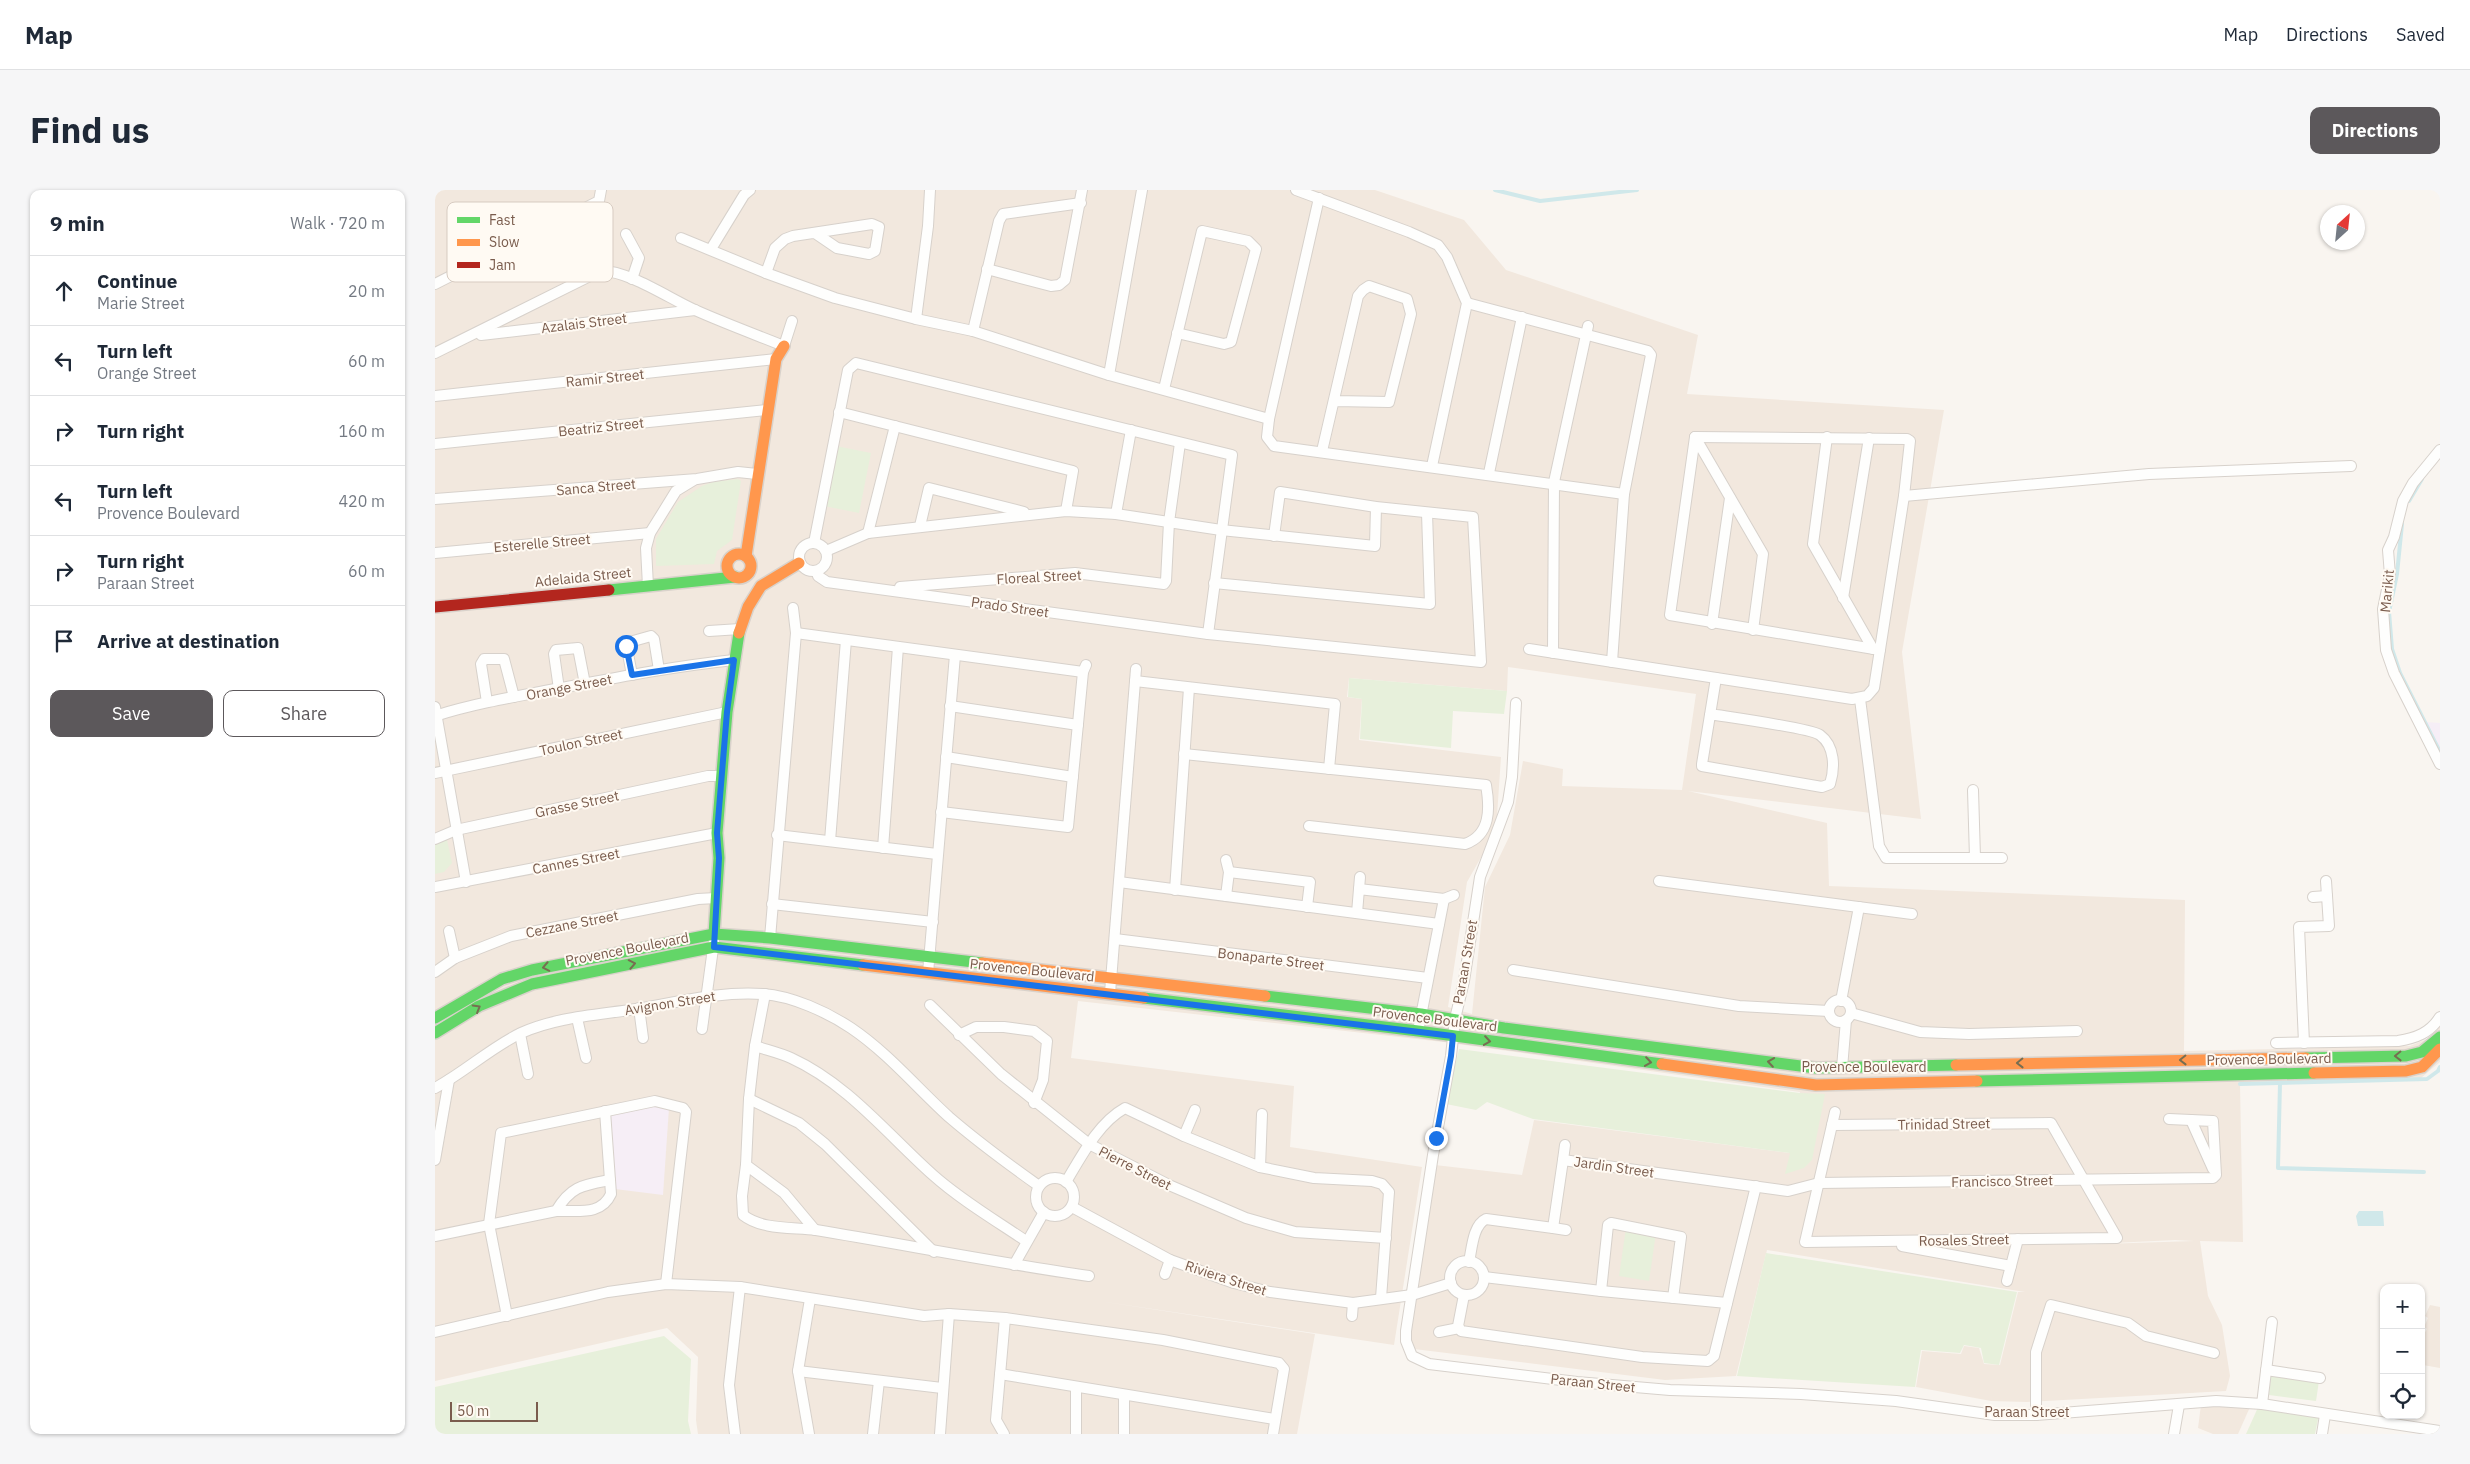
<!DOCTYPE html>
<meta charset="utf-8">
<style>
:root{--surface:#fff;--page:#f6f6f7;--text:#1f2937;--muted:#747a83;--line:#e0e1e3;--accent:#5c585b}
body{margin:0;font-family:"IBM Plex Sans",sans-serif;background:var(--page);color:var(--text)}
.controls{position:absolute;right:15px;bottom:15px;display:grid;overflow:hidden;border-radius:10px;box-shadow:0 1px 4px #0004}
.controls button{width:45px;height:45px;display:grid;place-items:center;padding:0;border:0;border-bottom:1px solid var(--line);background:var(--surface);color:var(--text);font:25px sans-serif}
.compass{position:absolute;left:1885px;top:15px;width:45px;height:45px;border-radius:50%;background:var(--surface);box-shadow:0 1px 4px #0004;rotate:27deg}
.scale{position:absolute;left:15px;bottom:12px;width:88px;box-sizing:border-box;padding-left:5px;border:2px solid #7a5c4d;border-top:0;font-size:14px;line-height:18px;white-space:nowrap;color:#7a5c4d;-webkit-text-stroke:4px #fffaf3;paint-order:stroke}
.stop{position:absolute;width:15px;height:15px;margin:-11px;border:4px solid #1a73e8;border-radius:50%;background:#fff}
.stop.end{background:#1a73e8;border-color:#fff;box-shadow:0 1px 5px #0008}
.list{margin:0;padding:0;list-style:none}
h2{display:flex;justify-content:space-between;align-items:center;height:65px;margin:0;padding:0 20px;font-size:21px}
h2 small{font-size:16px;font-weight:400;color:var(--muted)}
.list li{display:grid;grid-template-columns:32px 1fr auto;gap:15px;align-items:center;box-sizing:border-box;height:70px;padding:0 20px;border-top:1px solid var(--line)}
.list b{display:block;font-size:19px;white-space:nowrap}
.list p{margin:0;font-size:16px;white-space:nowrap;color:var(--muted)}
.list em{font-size:16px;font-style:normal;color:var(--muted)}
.actions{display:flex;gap:10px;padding:15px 20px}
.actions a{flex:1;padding:11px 0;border:1px solid var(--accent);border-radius:10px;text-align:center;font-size:18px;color:var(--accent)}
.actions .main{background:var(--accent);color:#fff}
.icon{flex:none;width:28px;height:28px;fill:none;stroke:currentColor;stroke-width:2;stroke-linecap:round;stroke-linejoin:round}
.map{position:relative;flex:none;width:2005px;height:1244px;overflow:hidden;border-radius:10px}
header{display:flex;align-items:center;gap:30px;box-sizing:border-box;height:70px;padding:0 25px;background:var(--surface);border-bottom:1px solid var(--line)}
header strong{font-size:24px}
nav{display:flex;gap:28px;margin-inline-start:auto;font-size:18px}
.intro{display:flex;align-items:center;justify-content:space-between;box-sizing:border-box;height:120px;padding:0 30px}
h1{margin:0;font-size:35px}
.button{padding:12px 22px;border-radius:10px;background:var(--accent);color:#fff;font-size:18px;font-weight:700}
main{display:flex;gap:30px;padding:0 30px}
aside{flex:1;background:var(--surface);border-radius:10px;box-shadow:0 1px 4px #0004}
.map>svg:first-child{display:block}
.residential{fill:#f2e8de;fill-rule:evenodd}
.education{fill:#f6eef6}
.green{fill:#e7f0db}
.water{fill:#d0e8ea}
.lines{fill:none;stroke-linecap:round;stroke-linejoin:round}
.stream{stroke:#d0e8ea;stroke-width:4}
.street-casing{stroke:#d7d1cb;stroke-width:12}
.fast-casing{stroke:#d9d2cb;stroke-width:14}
.slow-casing{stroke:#d9d2cb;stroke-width:14}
.jam-casing{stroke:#d9d2cb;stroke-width:14}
.street{stroke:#fefefd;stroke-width:10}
.fast{stroke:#63d668;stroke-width:11}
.slow{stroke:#ff974d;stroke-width:11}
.jam{stroke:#b3261e;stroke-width:11}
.oneway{stroke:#776e51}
.route{stroke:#1a73e8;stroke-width:6}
.labels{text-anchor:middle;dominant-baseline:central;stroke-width:4;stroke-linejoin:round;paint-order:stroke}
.street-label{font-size:14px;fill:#7a5c4d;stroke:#fffaf3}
.key{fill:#fffaf3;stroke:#d7cbc1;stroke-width:1}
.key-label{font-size:14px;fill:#7a5c4d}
</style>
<header>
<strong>Map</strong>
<nav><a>Map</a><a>Directions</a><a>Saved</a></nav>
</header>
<div class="intro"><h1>Find us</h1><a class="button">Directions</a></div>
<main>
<aside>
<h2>9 min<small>Walk · 720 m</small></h2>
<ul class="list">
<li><svg class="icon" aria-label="ahead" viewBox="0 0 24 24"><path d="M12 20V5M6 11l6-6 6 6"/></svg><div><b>Continue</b><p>Marie Street</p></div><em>20 m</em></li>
<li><svg class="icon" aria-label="left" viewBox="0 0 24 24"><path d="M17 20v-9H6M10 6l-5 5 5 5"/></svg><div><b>Turn left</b><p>Orange Street</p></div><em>60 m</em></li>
<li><svg class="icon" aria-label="right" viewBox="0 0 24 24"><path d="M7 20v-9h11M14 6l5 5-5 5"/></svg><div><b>Turn right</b></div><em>160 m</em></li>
<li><svg class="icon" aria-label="left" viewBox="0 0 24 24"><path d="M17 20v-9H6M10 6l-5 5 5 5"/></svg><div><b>Turn left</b><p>Provence Boulevard</p></div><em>420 m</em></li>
<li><svg class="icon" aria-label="right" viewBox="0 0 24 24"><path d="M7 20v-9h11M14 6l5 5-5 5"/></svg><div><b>Turn right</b><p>Paraan Street</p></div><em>60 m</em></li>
<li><svg class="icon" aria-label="arrive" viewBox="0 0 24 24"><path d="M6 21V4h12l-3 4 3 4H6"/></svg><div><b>Arrive at destination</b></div></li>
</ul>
<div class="actions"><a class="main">Save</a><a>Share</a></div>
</aside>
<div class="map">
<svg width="2005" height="1244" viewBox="0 0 2005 1244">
<rect width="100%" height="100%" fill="#f9f5f0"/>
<g class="residential">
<path d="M0 0H940L1029 30 1071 80 1263 145 1252 204 1509 220 1467 462 1486 629 1253 601 1392 633 1394 696 1750 710 1749 861 1975 856 1992 849 2005 836V872L1986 888 1805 895 1808 1052 1765 1051 1773 1106 1787 1135 1795 1186 1791 1201 1592 1212 1556 1211 1481 1197 1487 1161 1526 1164 1529 1156 1544 1158 1549 1174 1565 1175 1583 1102H1590L1332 1060 1301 1186 1230 1190 979 1159 971 1149 1000 975 1087 985 1099 930 1354 963 1365 902 1008 852 643 811 636 868 859 896 855 957 987 977 959 1155 664 1111 880 1144 862 1244H263L261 1230 263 1167 232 1138 0 1191ZM1073 477 1261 504 1247 600 1127 596 1128 579 1088 571 1075 645 1050 697 1037 824 1013 817 1032 692 1061 641 1066 567 924 550 927 509 912 507 914 488 1072 501ZM1740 1050 1759 1051 1637 1055Z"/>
<polygon points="1995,1115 2005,1117 2005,1178 1988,1175 1990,1169 1986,1168 1986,1149 1992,1139 1989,1137 1993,1128 1990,1126"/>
<polygon points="1766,1215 1815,1217 1803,1244 1778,1244 1763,1238"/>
</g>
<g class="education">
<polygon points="1991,532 2005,533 2005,560"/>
<polygon points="233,911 234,918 228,1005 180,999 175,921"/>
</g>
<g class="green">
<polygon points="401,256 436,263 424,323 389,316"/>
<polygon points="303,289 306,291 297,350 282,361 279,374 221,376 221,349 243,312 267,296 278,292"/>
<polygon points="914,488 1072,501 1069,524 1018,521 1016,558 925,549 927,509 913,507"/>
<polygon points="7,648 12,650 17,673 9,682 0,684 0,651"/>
<polygon points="1024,859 1365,903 1390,904 1377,970 1369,978 1350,984 1355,963 1098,929 1052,912 1041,920 1011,914"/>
<polygon points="1191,1038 1221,1043 1214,1091 1184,1086"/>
<polygon points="1331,1063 1582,1102 1564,1175 1549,1173 1546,1158 1529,1155 1525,1163 1486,1160 1480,1197 1302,1186"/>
<polygon points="229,1146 256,1169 253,1231 256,1244 0,1244 0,1197"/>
<polygon points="1836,1185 1884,1191 1881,1211 1834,1205"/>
<polygon points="1825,1213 1884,1224 1880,1244 1811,1244"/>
</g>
<polygon class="water" points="1924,1021 1948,1021 1949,1036 1923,1036 1921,1026"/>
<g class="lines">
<g class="stream">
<polyline points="1060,0 1105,11 1202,0"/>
<polyline points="1974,311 1987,289"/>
<polyline points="1967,334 1962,384 1954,422 1957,459 1965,483 2005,562"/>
<polyline points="1845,893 1843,978 1989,982"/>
<polyline points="1805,894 1992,889 2003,881 2005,877"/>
</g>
<defs>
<g id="street">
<polyline points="861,0 974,42 1003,55 1012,67 1032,113 997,276"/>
<polyline points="884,8 834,229 832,247 839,256 1189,304"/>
<polyline points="191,44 204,68 197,89"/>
<polyline points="246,48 331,83 400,108 481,129 538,141 674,185 834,229"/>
<polyline points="276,59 309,5 315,0"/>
<polyline points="552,79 616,96 624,95 630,90 647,0"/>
<polyline points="331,83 340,58 350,49 358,46 437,34 444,37 440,61 434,64 402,58 380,43"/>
<polyline points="0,94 164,11 166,0"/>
<polyline points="1032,113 1213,161 1216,165 1189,304 1177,472"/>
<polyline points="481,129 493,36 495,0"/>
<polyline points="538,141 564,31 568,24 646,13"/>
<polyline points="46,145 260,120"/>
<path d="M0 163 165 81C191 79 235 109 260 120 289 133 319 144 349 156L357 131"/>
<polyline points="674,185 707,0"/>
<polyline points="729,199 767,41 813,51 821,59 796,152 789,154 742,143"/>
<polyline points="0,206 341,169"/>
<polyline points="404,222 638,281 631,321"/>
<polyline points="1260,247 1235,425 1445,460"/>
<polyline points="1260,247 1328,364 1318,440"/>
<polyline points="1392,247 1378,354 1438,459"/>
<polyline points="0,254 332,220"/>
<polyline points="2005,260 1978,293 1968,311 1959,347 1953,360 1955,385 1948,419 1951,460 1959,483 2005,574"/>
<polyline points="887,261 923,106 928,100 934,96 972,109 976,124 954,212 900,211"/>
<polyline points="1054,283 1087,127"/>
<polyline points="1469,306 1714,284 1916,276"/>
<polyline points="0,309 262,289 303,282 322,284"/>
<polyline points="681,324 696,240"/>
<polyline points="485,336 494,298 589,322"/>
<polyline points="433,343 460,236"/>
<circle cx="378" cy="367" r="14"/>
<polyline points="379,353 413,180 421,173 797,265 773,444"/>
<polyline points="391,361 433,343 631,321 681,324 786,340 940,356 941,317"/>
<polyline points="0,363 215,343"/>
<polyline points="382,381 383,386 392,392 773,444 1046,472 1038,327 941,317 845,302 839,346"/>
<polyline points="779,393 995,414 992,323"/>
<polyline points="213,396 211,358 215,343 241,301 259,290"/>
<polyline points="465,397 640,383 729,394 731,391 734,332 745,253"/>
<polyline points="1408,408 1434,248"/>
<polyline points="1277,434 1295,308"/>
<polyline points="274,441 305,439"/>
<polyline points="361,443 648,482"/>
<polyline points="1094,459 1417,509 1432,506 1439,498 1469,306 1475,251 1472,249 1260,247"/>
<polyline points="1118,463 1119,292 1153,136"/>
<polyline points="197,485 191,453 216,446 219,449 224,480"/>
<polyline points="700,491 900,514 894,579"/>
<polyline points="124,499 119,464 121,460 143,458 150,494"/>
<polyline points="1425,509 1444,656 1451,668 1567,668"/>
<polyline points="52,512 46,474 49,469 69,469 79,507"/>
<polyline points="1081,513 1077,587 1073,612 1045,687 1029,791 1020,829 1016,866 998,965 971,1141 971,1151 977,1166 994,1174 1142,1192 1235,1200 1366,1204 1461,1211 1560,1225 1601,1225 1781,1211 1827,1214 2005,1241"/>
<polyline points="515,516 643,535"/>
<polyline points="0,517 31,692"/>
<path d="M1275 524C1293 527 1375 538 1385 545 1400 556 1400 578 1395 594L1387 597 1267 576V574L1281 488"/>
<path d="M0 526C41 513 84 506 126 498 184 487 241 476 299 470"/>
<path d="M749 564 1051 595C1055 618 1056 645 1030 654L874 636"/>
<polyline points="511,567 638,587"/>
<polyline points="0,583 292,522"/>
<polyline points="1538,600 1540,668"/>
<polyline points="506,622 633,637 648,482 651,475"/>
<polyline points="342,645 502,664"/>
<polyline points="0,649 21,640 273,586 287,586"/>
<polyline points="395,651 411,450"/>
<polyline points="448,658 463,457"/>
<polyline points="791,670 794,682 791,706"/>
<polyline points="794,682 875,692 872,717"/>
<polyline points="1224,691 1477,724"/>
<polyline points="684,692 1004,734"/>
<polyline points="0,697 282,643"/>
<polyline points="924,699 925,687"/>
<polyline points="740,700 754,498"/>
<polyline points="1878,707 1892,706"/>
<polyline points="337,714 498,732"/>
<polyline points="922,723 924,699 1009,709 1019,705"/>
<polyline points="14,741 20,768"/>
<polyline points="335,748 361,443 358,418"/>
<polyline points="680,749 993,788"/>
<polyline points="1078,780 1304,816 1394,821"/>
<polyline points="0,782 20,768 76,746 263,709 281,708"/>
<polyline points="493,783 520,465"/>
<polyline points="675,803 701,479"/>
<path d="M330 804 320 856 314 909 311 975 307 1006 308 1025C327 1040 357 1037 381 1040 472 1055 563 1073 654 1086"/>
<circle cx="1405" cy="821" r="11"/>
<polyline points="1406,811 1424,717"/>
<polyline points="495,815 566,884 654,954 734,995 811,1028 860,1042 951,1048"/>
<polyline points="204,818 208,848"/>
<polyline points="1416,823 1485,842 1534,844 1642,841"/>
<polyline points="142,828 151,868"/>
<polyline points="267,839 279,751"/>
<polyline points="983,841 1009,709"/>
<polyline points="85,844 93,884"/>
<polyline points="524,845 541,837 569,837 599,841 612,851 608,890 599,913"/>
<path d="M1841 853 1963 851C1981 848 1995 843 2005 827"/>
<polyline points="1869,853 1864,737 1894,736 1891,691"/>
<path d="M320 856C332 860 345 863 356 868 413 894 453 945 498 985 526 1010 560 1030 591 1051"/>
<polyline points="1407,878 1411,830"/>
<path d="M0 898C30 882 55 858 86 843 121 827 163 825 201 819 244 812 284 801 328 804 357 806 392 822 416 838 453 863 481 897 514 927 543 952 573 974 604 996"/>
<polyline points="314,909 364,933 390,954 499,1062"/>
<polyline points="760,920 749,946 825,977 827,924"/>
<polyline points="1756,930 1778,979"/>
<polygon points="1616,933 1682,1048 1370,1052 1397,935"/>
<polyline points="1397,935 1400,922"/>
<polyline points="0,970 14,890"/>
<polyline points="1128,970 1130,955"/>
<polyline points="311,975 349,1003 380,1040"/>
<polyline points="825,977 879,988 937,991 947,994 954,1002 946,1108"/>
<circle cx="620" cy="1007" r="19"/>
<path d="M631 992C646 967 663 933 690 918L749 946"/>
<polyline points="637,1017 735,1070 799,1093 835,1102 918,1113 977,1105 1016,1093"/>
<path d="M121 1021C143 1020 166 1026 176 1004L170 921"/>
<polyline points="1118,1038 1131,1040"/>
<path d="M0 1046 121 1021C136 996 148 995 175 990"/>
<polyline points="1467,1056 1576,1076"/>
<circle cx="1032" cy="1088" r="17"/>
<path d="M1034 1072C1037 1058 1038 1035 1051 1029L1118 1038 1128 970 1353 1001 1384 993 1778 988 1781 985 1778 931 1734 929"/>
<polyline points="579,1075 609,1022"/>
<polyline points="730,1084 735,1070"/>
<polyline points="1049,1087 1166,1101 1292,1113"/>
<polyline points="1572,1091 1583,1049"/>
<polyline points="1166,1101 1173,1035 1176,1033 1246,1047 1238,1108"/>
<polyline points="1029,1105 1023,1136 1026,1141 1207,1167 1273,1171 1279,1166 1321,996"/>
<polyline points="72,1126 54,1034 66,943 220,911 248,918 251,922 231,1094"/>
<polyline points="917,1126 918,1113"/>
<polyline points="0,1142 173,1102 231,1094 305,1097 489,1126 514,1124 570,1128 728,1150 844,1173 849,1179 838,1244"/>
<polyline points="1004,1142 1024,1138"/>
<polyline points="1831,1180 1885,1188"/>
<polyline points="363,1181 507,1198"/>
<polyline points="565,1184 839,1229"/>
<polyline points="689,1206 689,1244"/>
<polyline points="1827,1214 1837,1132"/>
<polyline points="1601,1225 1601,1162 1616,1115 1693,1133 1711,1146 1779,1163"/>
<polyline points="300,1244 294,1195 305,1097"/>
<polyline points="374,1244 363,1181 375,1109"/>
<polyline points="438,1244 444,1191"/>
<polyline points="505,1244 514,1124"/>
<polyline points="569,1244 561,1230 570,1128"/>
<polyline points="641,1244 641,1198"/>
<polyline points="1739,1244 1744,1215"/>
<polyline points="1887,1244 1890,1225"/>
</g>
<g id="fast">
<polyline points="174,400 300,387"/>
<polyline points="279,744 284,668 282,643 292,522 304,443"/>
<polyline points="830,806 986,824 1069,838 1381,878 1521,875"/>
<polyline points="709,808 983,841 1227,874"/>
<polyline points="0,828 67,789 97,780 279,744 335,748 547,773"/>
<polyline points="0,843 44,816 97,794 279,757 428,775"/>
<polyline points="1871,868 1971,866 1987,862 2005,847"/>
<polyline points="1542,891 1879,883"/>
</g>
<g id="slow">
<circle cx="304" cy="376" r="12"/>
<polyline points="311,366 341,169 349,156"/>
<polyline points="304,443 313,417 326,396 364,373"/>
<polyline points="547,773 830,806"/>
<polyline points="428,775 709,808"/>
<polyline points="1227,874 1381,895 1542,891"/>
<polyline points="1521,875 1871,868"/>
<polyline points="1879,883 1971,881 1987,877 2005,859"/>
</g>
<polyline id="jam" points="0,417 174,400"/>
</defs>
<use href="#street" class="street-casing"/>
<use href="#fast" class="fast-casing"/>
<use href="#slow" class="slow-casing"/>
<use href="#jam" class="jam-casing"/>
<use href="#street" class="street"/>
<use href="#fast" class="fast"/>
<use href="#slow" class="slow"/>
<use href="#jam" class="jam"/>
</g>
<defs><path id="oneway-chevron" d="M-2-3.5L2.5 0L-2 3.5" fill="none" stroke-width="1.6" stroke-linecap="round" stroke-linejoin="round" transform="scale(1.25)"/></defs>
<g class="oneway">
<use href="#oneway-chevron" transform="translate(197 774) rotate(-11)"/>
<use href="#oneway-chevron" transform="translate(111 777) rotate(169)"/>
<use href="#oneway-chevron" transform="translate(42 818) rotate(-30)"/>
<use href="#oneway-chevron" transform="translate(1052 851) rotate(8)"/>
<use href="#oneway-chevron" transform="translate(1963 866) rotate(179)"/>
<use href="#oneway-chevron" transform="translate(1748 870) rotate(179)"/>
<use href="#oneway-chevron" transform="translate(1213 872) rotate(8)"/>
<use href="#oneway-chevron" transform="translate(1336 872) rotate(-172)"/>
<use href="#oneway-chevron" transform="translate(1585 873) rotate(179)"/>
</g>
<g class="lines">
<polyline class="route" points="191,456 197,485 299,470 292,522 282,643 284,668 279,757 1018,846 1016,866 1001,948"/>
</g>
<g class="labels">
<g class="street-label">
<text transform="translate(149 133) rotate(-7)">Azalais Street</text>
<text transform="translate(170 188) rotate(-6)">Ramir Street</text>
<text transform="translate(166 237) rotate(-6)">Beatriz Street</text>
<text transform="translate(161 297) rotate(-5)">Sanca Street</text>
<text transform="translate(107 353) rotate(-5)">Esterelle Street</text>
<text transform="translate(148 387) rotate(-6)">Adelaida Street</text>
<text transform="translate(604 387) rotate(-3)">Floreal Street</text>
<text transform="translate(1952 401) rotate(-85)">Marikit</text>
<text transform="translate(575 417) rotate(8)">Prado Street</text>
<text transform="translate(134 497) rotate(-11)">Orange Street</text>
<text transform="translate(146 552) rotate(-12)">Toulon Street</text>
<text transform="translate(142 614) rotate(-12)">Grasse Street</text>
<text transform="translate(141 671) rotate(-11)">Cannes Street</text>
<text transform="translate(137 734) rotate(-11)">Cezzane Street</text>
<text transform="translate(192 759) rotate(-11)">Provence Boulevard</text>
<text transform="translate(836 769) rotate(7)">Bonaparte Street</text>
<text transform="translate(1030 772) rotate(-80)">Paraan Street</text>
<text transform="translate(597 780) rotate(6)">Provence Boulevard</text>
<text transform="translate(235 813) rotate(-9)">Avignon Street</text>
<text transform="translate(1000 829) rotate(7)">Provence Boulevard</text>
<text transform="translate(1834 869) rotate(-1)">Provence Boulevard</text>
<text x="1429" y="877">Provence Boulevard</text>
<text transform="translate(1509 934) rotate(-1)">Trinidad Street</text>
<text transform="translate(1179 977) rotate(8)">Jardin Street</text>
<text transform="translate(700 978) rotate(27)">Pierre Street</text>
<text transform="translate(1567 991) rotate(-1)">Francisco Street</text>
<text transform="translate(1529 1050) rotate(-1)">Rosales Street</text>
<text transform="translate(791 1088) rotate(18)">Riviera Street</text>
<text transform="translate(1158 1193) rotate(6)">Paraan Street</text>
<text x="1592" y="1222">Paraan Street</text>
</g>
</g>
<rect x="12" y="12" width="166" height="80" rx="8" class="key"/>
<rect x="22" y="27" width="23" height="6" fill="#63d668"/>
<rect x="22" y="49" width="23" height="7" fill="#ff974d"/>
<rect x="22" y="72" width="23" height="6" fill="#b3261e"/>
<g class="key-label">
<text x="54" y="35">Fast</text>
<text x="54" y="57">Slow</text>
<text x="54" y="80">Jam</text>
</g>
</svg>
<div class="controls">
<button>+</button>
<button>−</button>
<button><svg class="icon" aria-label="locate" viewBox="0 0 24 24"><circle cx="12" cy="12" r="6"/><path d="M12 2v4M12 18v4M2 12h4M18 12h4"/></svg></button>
</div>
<svg class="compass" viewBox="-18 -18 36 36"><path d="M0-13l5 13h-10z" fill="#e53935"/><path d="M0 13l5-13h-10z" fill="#747a83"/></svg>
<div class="scale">50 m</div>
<div class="stop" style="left:191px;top:456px"></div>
<div class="stop end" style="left:1001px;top:948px"></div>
</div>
</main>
